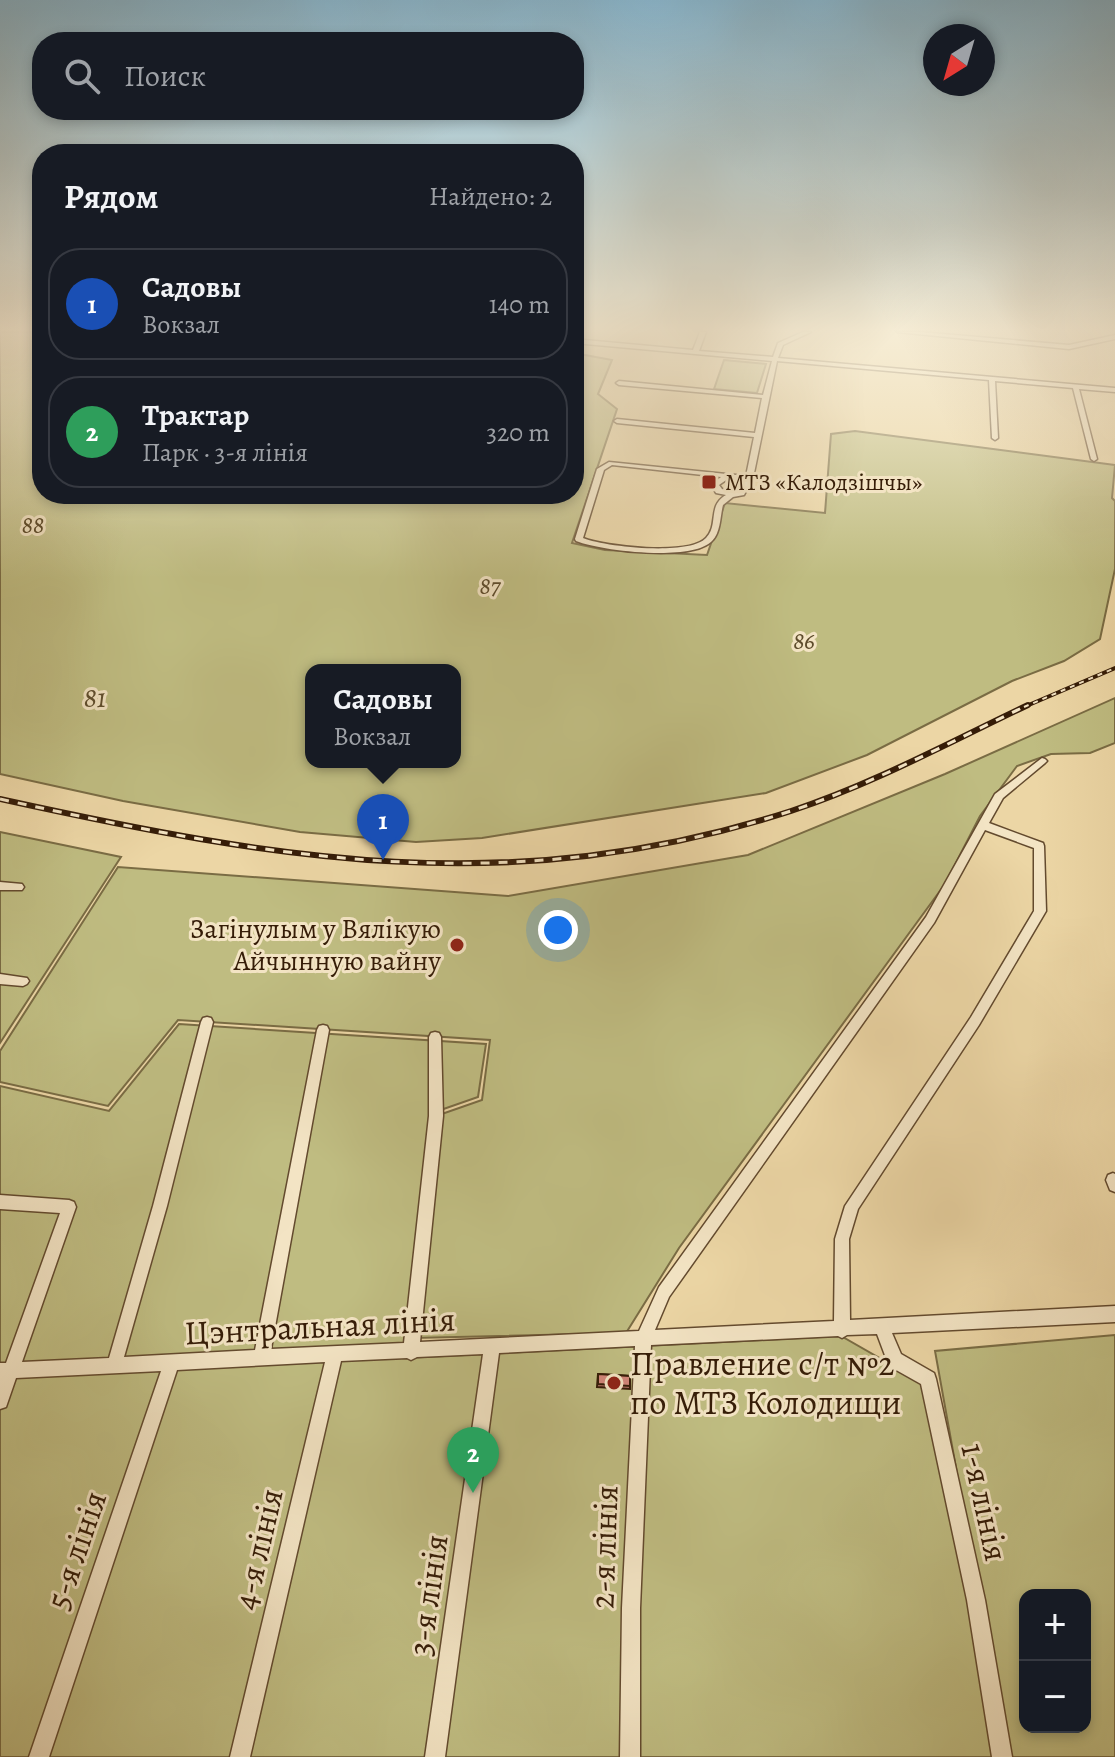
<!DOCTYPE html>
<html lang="ru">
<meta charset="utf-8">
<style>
:root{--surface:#171b24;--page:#242831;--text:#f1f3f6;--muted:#9ea1a6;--line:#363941;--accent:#8c9099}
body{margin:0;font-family:Alegreya,serif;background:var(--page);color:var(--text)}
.controls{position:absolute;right:24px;bottom:24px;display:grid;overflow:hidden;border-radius:16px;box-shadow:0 4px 12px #0003}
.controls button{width:72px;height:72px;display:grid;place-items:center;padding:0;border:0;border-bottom:2px solid var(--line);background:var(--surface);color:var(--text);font:40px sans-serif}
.compass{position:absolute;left:923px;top:24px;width:72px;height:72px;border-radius:50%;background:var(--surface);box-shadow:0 4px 12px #0003;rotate:217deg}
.you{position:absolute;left:558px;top:930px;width:28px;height:28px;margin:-20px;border:6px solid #fff;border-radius:50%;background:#1a73e8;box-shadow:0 0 0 12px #1a73e833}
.badge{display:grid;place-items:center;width:52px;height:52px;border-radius:50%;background:var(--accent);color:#fff;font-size:26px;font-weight:700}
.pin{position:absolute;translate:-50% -66px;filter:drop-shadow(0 2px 4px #0008)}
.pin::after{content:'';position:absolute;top:42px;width:28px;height:24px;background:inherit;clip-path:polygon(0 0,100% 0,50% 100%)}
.popup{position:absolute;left:305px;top:664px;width:156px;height:104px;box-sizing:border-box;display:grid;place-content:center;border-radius:16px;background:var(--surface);filter:drop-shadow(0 2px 6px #0005);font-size:26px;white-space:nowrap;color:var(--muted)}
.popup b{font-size:30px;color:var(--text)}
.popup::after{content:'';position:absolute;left:50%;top:100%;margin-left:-16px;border:16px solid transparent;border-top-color:var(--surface)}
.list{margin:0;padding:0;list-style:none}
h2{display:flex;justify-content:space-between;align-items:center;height:104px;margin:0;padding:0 32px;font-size:34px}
h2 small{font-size:26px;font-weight:400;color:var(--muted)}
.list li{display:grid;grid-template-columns:52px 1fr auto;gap:24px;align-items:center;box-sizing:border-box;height:112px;margin:0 16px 16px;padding:0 16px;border:2px solid var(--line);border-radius:32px}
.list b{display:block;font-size:30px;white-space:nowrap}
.list p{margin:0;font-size:26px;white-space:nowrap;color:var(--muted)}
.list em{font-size:26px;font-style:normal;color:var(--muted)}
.icon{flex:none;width:44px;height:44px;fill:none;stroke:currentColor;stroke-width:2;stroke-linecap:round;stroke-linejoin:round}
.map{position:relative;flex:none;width:1115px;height:1757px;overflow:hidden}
.search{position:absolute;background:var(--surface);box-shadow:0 4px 12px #0003;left:32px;top:32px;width:552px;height:88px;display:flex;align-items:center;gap:20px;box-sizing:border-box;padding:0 28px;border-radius:32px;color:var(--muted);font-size:30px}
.panel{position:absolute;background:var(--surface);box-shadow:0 4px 12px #0003;left:32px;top:144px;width:552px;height:360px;border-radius:32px}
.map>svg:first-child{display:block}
.green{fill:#bfbc81;stroke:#7a6c44;stroke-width:2;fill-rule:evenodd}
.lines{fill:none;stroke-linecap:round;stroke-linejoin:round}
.minor-casing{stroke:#634a2e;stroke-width:3}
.minor{fill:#f3e4c4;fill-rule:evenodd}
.rail-far1-casing{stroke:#351c07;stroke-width:4}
.rail-casing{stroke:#351c07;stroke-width:6}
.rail-far1{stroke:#f3e4c4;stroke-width:2;stroke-dasharray:5;stroke-linecap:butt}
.rail{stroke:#f3e4c4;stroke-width:3;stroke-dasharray:9;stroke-linecap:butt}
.wall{fill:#b57369;stroke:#351c07;stroke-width:2}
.building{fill:#d3867a;stroke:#351c07;stroke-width:2}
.poi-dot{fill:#8f2418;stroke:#f3e4c4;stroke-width:3}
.labels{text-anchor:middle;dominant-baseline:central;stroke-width:6;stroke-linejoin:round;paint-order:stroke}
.far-poi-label{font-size:24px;fill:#351c07;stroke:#f3e4c4;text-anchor:start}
.far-park-label{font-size:24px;font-style:italic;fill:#5e4c2c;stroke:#f3e4c4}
.park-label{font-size:28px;font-style:italic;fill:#5e4c2c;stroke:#f3e4c4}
.poi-label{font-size:28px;fill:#351c07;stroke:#f3e4c4;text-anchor:end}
.near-street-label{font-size:34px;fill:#351c07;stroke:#f3e4c4}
.near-poi-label{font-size:34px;fill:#351c07;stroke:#f3e4c4;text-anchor:start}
</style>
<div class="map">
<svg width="1115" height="1757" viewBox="0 0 1115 1757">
<rect width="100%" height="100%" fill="#ecd6a5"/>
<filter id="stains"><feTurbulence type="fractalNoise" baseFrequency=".0025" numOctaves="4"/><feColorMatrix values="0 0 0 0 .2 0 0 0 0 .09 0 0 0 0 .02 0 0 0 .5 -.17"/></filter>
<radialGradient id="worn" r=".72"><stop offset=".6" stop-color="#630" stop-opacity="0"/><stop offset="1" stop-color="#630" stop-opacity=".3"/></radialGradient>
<g class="green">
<path d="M0 332H42V494H574V353L612 360 598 394 617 409 572 543 605 550 707 555 725 503 825 513 831 434 855 431 1115 465 1112 498 1115 501V569L1100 639 1064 661 1012 681 867 755 766 793 482 838 416 842 300 832 123 801 0 774ZM311 670H455V762H311Z"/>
<polygon points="724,360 766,364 757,393 714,389"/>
<polygon points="1115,698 1115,743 1090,753 1051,754 1017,766 980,816 945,884 679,1248 626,1333 413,1338 436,1116 482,1100 490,1040 178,1020 108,1106 0,1082 0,1051 118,867 508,896 748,855 945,774"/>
<polygon points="0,832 121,857 0,1043"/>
<polygon points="179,1024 486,1044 478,1097 432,1113 405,1358 841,1336 923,1383 970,1600 995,1757 0,1757 0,1086 109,1111"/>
<path d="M1115 1335V1757H1008L935 1351ZM1025 1595H1085V1727H1025Z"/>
</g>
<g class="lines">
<defs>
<g id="minor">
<path d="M700 332H706L699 351 773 357 778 343 803 332H811L783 345 778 358 1115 388V392L1079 389 1097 459 1094 461 1091 459 1073 388 995 381 998 438 995 440 992 438 989 380 777 361 753 478 744 495 733 497 723 505C720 516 721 532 712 541 692 562 601 551 576 541L575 539 597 469 609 462 746 476 754 437 617 423 614 421 617 419 755 433 762 398 619 385 616 383 619 381 763 395 772 361 574 343V339L693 350ZM612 465 721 477 711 485 716 493 726 495C707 506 719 525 706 538 689 556 605 547 583 538L604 470ZM729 478 745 480 738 492 734 493 722 489 719 485Z"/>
<polygon points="897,332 920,332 1069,345 1115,335 1115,339 1069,349"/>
<path d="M1042 758 1045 759 1047 761 1045 763 1003 798 989 823 1043 843 1044 846 1046 911 979 1025 858 1209 849 1239 850 1320 1115 1306V1322L892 1333 901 1354 934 1373 936 1379 985 1600 1012 1757H992L967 1600 921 1384 889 1366 877 1334 847 1335 842 1338 838 1336 651 1345 640 1608V1757H620L622 1608 635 1346 499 1353 445 1757H425L483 1354 417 1357 411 1360 407 1358 341 1361 250 1757H230L325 1362 177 1370 49 1757H29L161 1371 16 1378 6 1407 0 1409V1363H6L60 1213 0 1209V1195L69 1200 74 1202 76 1207 22 1362 109 1358 153 1206 201 1022 203 1018 207 1017 211 1018 213 1022 167 1206 124 1357 255 1350 317 1030 319 1026 323 1025 327 1026 329 1030 271 1349 404 1343 429 1116V1037L431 1033 435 1032 439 1033 441 1037 443 1116 420 1342 639 1331 659 1287 926 917 995 794ZM985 830 1034 848V911L971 1017 845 1206 835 1239 834 1321 655 1330 669 1297 934 923Z"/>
<polygon points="0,882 22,884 24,887 22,890 0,890"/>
<polygon points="0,974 27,978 29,981 27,984 23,986 0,984"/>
<polygon points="1113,1173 1115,1174 1115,1192 1110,1190 1106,1180 1108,1175"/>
</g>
</defs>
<use href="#minor" class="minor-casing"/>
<use href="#minor" class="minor"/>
<defs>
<polyline id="rail-far1" points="1024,707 1115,668"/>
<path id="rail" d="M0 799C278 860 512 901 791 811 873 784 950 742 1028 705"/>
</defs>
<use href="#rail-far1" class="rail-far1-casing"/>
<use href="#rail" class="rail-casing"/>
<use href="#rail-far1" class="rail-far1"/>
<use href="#rail" class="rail"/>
</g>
<polygon class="wall" points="598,1374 630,1376 630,1389 597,1387"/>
<polygon class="building" points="598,1374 630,1376 630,1386 598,1384"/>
<linearGradient id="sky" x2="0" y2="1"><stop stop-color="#88b6ce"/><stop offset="0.57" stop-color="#f6edd6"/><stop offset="1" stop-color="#f6edd6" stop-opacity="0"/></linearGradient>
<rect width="1115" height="578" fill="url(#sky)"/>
<g class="poi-dot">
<rect x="701" y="474" width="16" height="16" rx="4"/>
<circle cx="457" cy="945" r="8"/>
<circle cx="614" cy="1383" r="8"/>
</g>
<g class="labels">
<g class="far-poi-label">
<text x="725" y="482">МТЗ «Калодзішчы»</text>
</g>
<g class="far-park-label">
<text x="33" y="525">88</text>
<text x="490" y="586">87</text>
<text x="804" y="641">86</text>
</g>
<g class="park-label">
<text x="95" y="698">81</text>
</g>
<g class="poi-label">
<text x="441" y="929">Загінулым у Вялікую<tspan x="441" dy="32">Айчынную вайну</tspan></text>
</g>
<g class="near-street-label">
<text transform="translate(320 1326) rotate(-3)">Цэнтральная лінія</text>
<text transform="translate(985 1502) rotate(78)">1-я лінія</text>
<text transform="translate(604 1547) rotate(-88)">2-я лінія</text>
<text transform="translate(258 1549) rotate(-77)">4-я лінія</text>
<text transform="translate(76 1550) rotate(-71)">5-я лінія</text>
<text transform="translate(428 1595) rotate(-82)">3-я лінія</text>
</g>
<g class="near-poi-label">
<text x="630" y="1363">Правление с/т №2<tspan x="630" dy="39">по МТЗ Колодищи</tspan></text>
</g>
</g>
<rect width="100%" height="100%" filter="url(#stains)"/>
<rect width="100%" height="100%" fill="url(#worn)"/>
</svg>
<div class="controls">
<button>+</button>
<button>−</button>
</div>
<svg class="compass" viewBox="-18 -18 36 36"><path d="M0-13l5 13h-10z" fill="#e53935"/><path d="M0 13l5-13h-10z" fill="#9ea1a6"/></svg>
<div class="you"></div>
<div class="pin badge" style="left:383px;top:860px;background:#1a4fb4">1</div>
<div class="popup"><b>Садовы</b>Вокзал</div>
<div class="pin badge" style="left:473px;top:1493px;background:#2e9e5b">2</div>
<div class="search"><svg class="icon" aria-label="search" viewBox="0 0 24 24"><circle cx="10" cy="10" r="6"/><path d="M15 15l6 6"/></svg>Поиск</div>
<section class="panel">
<h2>Рядом<small>Найдено: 2</small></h2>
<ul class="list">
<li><span class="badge" style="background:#1a4fb4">1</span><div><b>Садовы</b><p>Вокзал</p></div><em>140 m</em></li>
<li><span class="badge" style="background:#2e9e5b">2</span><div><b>Трактар</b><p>Парк · 3-я лінія</p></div><em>320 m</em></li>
</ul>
</section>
</div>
